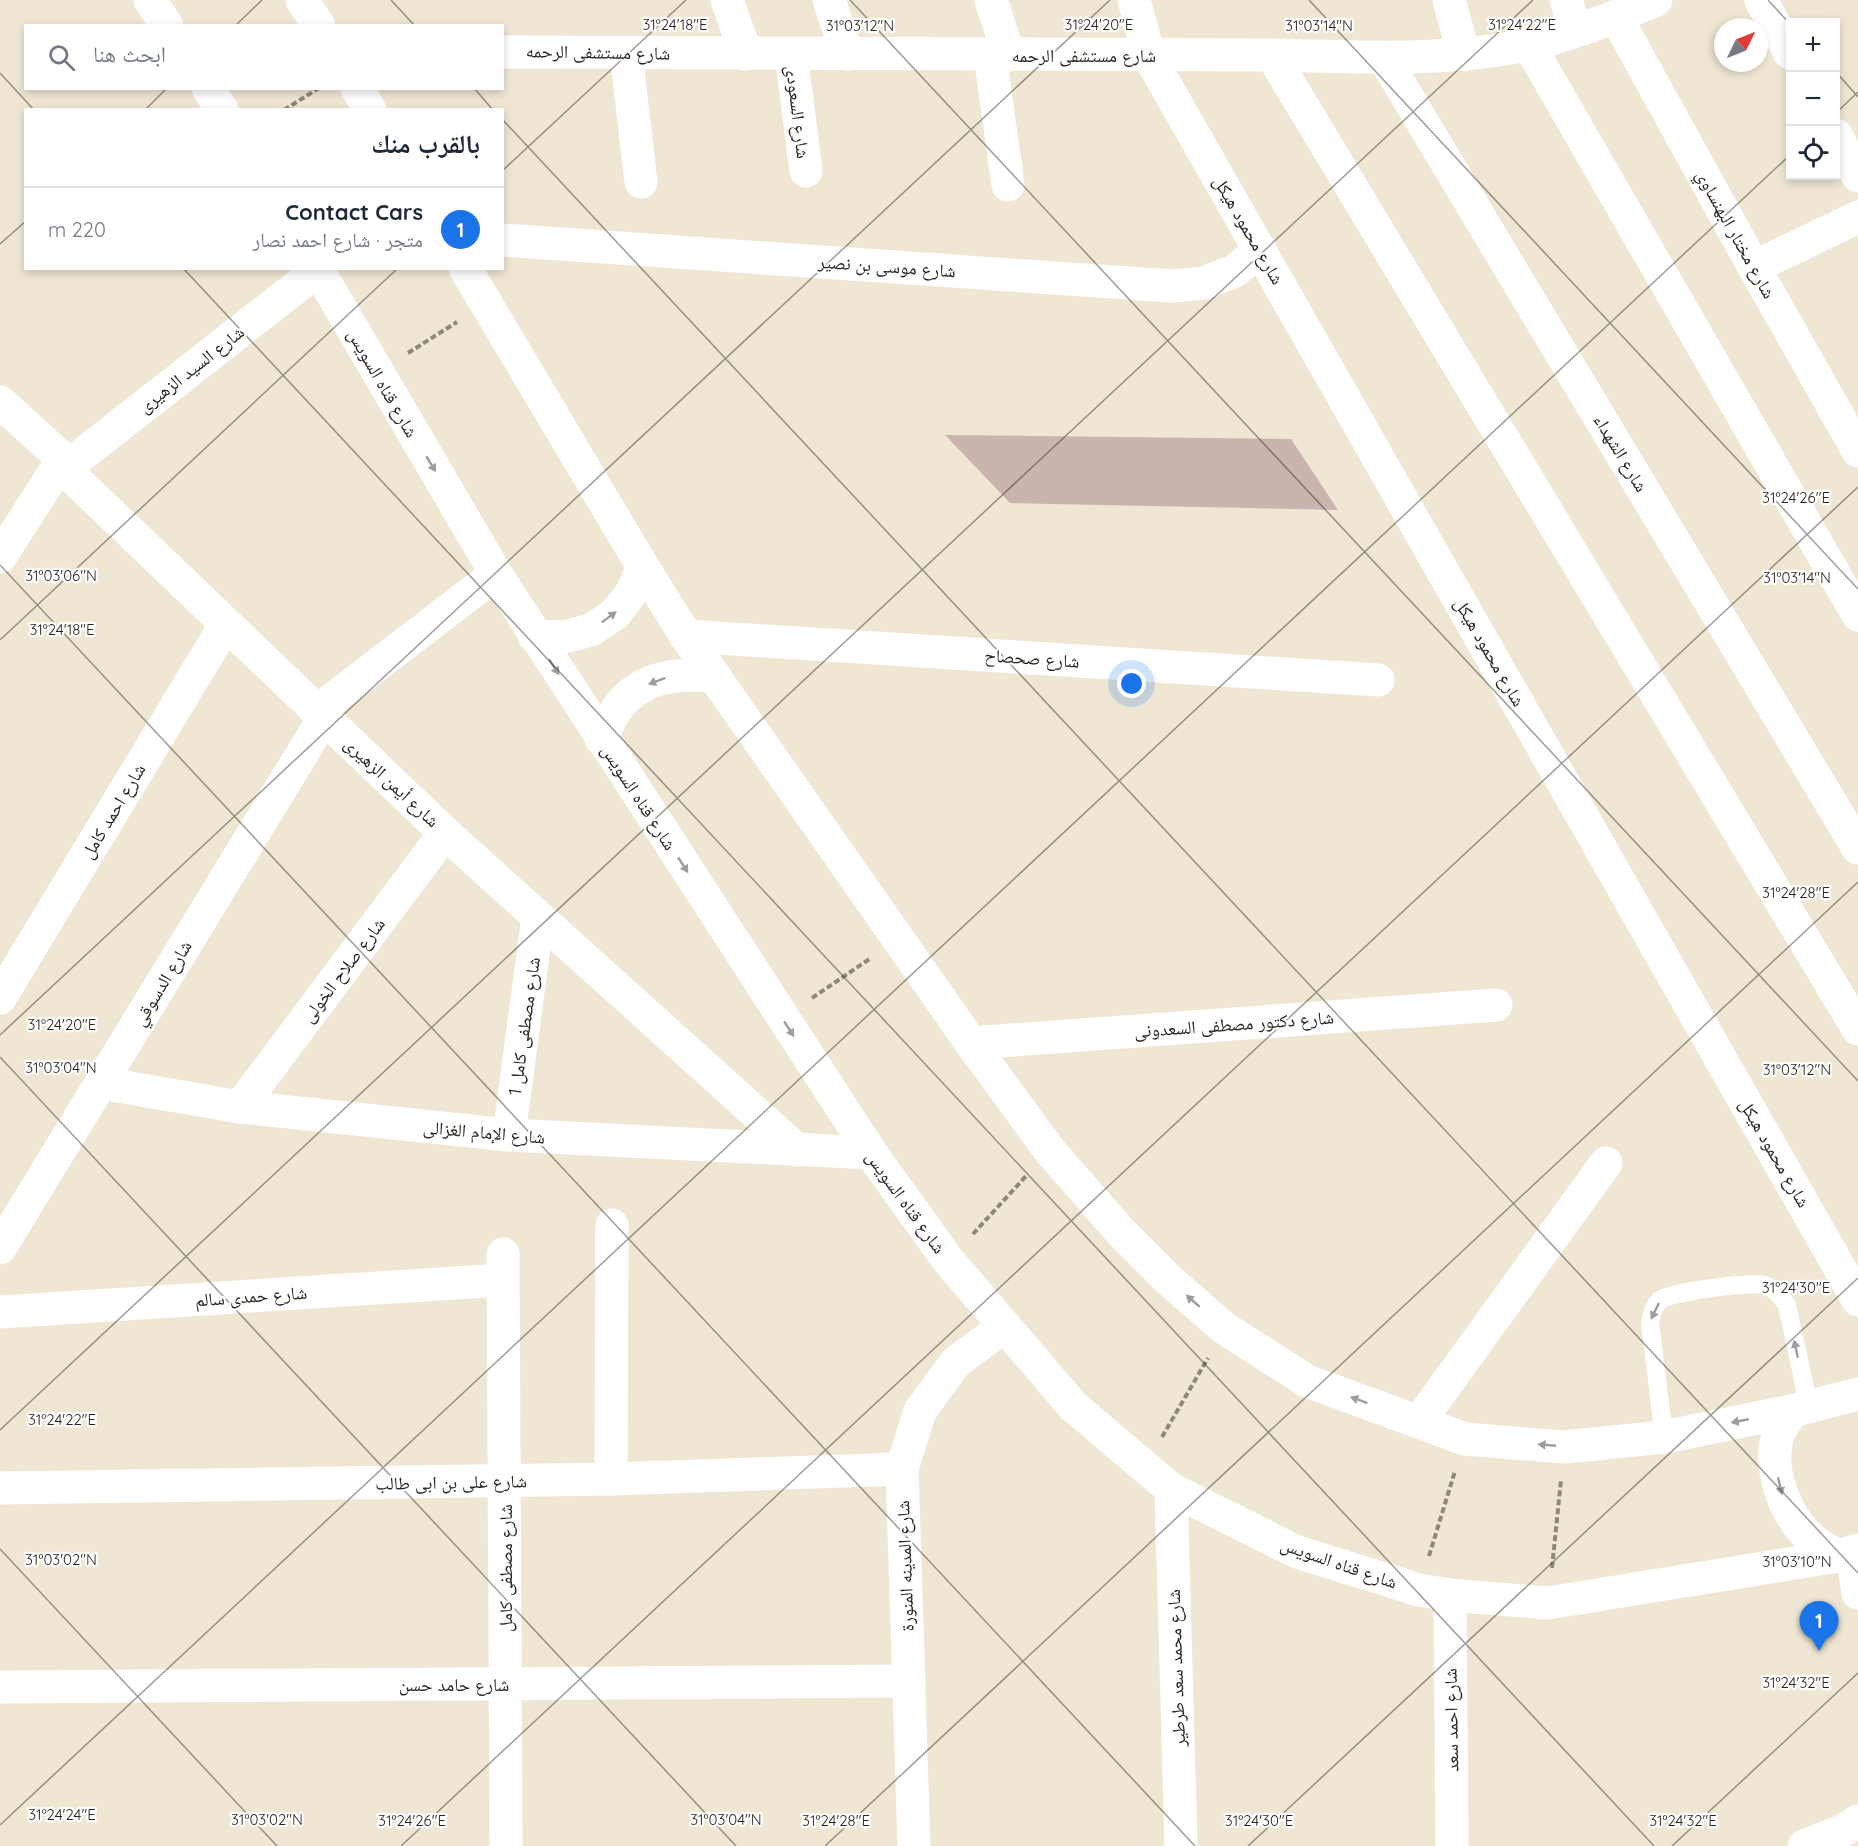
<!DOCTYPE html>
<html lang="ar">
<meta charset="utf-8">
<style>
:root{--surface:#fff;--page:#f2f2f3;--text:#1f2937;--muted:#747a83;--line:#e0e1e3;--accent:#1a73e8}
body{margin:0;font-family:Quicksand,"Noto Naskh Arabic",sans-serif;background:var(--page);color:var(--text);direction:rtl}
.controls{position:absolute;right:18px;top:18px;display:grid;overflow:hidden;border-radius:0px;box-shadow:0 3px 9px #0003}
.controls button{width:54px;height:54px;display:grid;place-items:center;padding:0;border:0;border-bottom:2px solid var(--line);background:var(--surface);color:var(--text);font:30px sans-serif}
.compass{position:absolute;left:1714px;top:18px;width:54px;height:54px;border-radius:50%;background:var(--surface);box-shadow:0 3px 9px #0003;rotate:47deg}
.you{position:absolute;left:1132px;top:684px;width:21px;height:21px;margin:-15px;border:4px solid #fff;border-radius:50%;background:#1a73e8;box-shadow:0 0 0 9px #1a73e833}
.badge{display:grid;place-items:center;width:39px;height:39px;border-radius:50%;background:var(--accent);color:#fff;font-size:20px;font-weight:700}
.pin{position:absolute;translate:-50% -50px;filter:drop-shadow(0 2px 3px #0008)}
.pin::after{content:'';position:absolute;top:32px;width:21px;height:18px;background:inherit;clip-path:polygon(0 0,100% 0,50% 100%)}
.list{margin:0;padding:0;list-style:none}
h2{display:flex;justify-content:space-between;align-items:center;height:78px;margin:0;padding:0 24px;font-size:26px}
h2 small{font-size:20px;font-weight:400;color:var(--muted)}
.list li{display:grid;grid-template-columns:39px 1fr auto;gap:18px;align-items:center;box-sizing:border-box;height:84px;padding:0 24px;border-top:2px solid var(--line)}
.list b{display:block;font-size:22px;white-space:nowrap}
.list p{margin:0;font-size:20px;white-space:nowrap;color:var(--muted)}
.list em{font-size:20px;font-style:normal;color:var(--muted)}
.icon{flex:none;width:33px;height:33px;fill:none;stroke:currentColor;stroke-width:2;stroke-linecap:round;stroke-linejoin:round}
.map{position:relative;flex:none;width:1858px;height:1846px;overflow:hidden;direction:ltr}
.search{position:absolute;background:var(--surface);box-shadow:0 3px 9px #0003;left:24px;top:24px;width:480px;height:66px;display:flex;align-items:center;gap:15px;box-sizing:border-box;padding:0 21px;border-radius:0px;color:var(--muted);font-size:22px}
.panel{position:absolute;background:var(--surface);box-shadow:0 3px 9px #0003;left:24px;top:108px;width:480px;height:162px;border-radius:0px;direction:rtl}
.map>svg:first-child{display:block}
.building{fill:#cbb4af}
.lines{fill:none;stroke-linecap:round;stroke-linejoin:round}
.path{stroke:#8d887a;stroke-width:4;stroke-dasharray:6 3;stroke-linecap:butt}
.lane{stroke:#fff;stroke-width:18}
.street{stroke:#fff;stroke-width:33}
.secondary{stroke:#fff;stroke-width:33}
.oneway{fill:#9e9d9a}
.ticks{fill:none;stroke:#28251e;stroke-width:1.5;stroke-opacity:0.45}
.labels{text-anchor:middle;dominant-baseline:central;stroke-width:4.5;stroke-linejoin:round;paint-order:stroke}
.street-label{font-size:18px;fill:#28251e;stroke:#fff}
.ticks-label{font-size:15px;text-anchor:middle;fill:#28251e;stroke:#fff;stroke-width:4.5;stroke-linejoin:round;paint-order:stroke}
</style>
<div class="map">
<svg width="1858" height="1846" viewBox="0 0 1858 1846">
<rect width="100%" height="100%" fill="#efe7d3"/>
<polygon class="building" points="945,435 1291,439 1338,510 1010,503"/>
<g class="lines">
<g class="path">
<polyline points="284,110 319,88"/>
<polyline points="408,353 457,322"/>
<polyline points="812,998 871,958"/>
<polyline points="973,1234 1027,1175"/>
<polyline points="1162,1437 1208,1358"/>
<polyline points="1429,1556 1455,1471"/>
<polyline points="1552,1568 1561,1480"/>
</g>
<path class="lane" d="M1664 1437 1650 1323C1652 1314 1653 1304 1662 1299 1674 1292 1755 1280 1767 1286 1776 1290 1781 1297 1787 1305L1809 1407"/>
<g class="street">
<polyline points="727,0 746,54"/>
<polyline points="829,0 847,54"/>
<polyline points="991,0 1009,55"/>
<polyline points="1134,0 1149,56 1858,1300"/>
<polyline points="1449,0 1464,55"/>
<polyline points="1566,0 1575,30"/>
<polyline points="1761,0 1790,53"/>
<polyline points="1616,17 1754,267 1858,451"/>
<polyline points="1529,45 1858,615"/>
<path d="M502 52 1272 55C1357 57 1443 62 1527 45 1569 36 1616 17 1656 0"/>
<polyline points="626,53 641,182"/>
<polyline points="791,54 806,171"/>
<polyline points="990,55 1008,185"/>
<polyline points="1272,55 1858,1029"/>
<polyline points="1384,58 1858,848"/>
<polyline points="1836,135 1858,176"/>
<polyline points="502,240 1171,286 1204,283 1235,271 1260,249"/>
<polyline points="1754,267 1858,217"/>
<polyline points="0,402 63,459 64,469 445,833 797,1150"/>
<polyline points="64,469 318,270"/>
<polyline points="0,557 63,459"/>
<polyline points="686,636 1378,680"/>
<polyline points="317,711 496,574"/>
<polyline points="0,998 226,624"/>
<polyline points="971,1043 1496,1005"/>
<polyline points="101,1083 240,1107 509,1135 871,1153"/>
<polyline points="240,1107 445,833"/>
<polyline points="509,1135 538,917"/>
<polyline points="0,1248 324,718"/>
<polyline points="503,1254 506,1846"/>
<polyline points="0,1312 503,1280"/>
<polyline points="1419,1422 1606,1163"/>
<polyline points="611,1479 612,1225"/>
<polyline points="0,1488 611,1479 902,1469"/>
<polyline points="1171,1489 1181,1846"/>
<polyline points="1852,1552 1858,1593"/>
<polyline points="1450,1595 1452,1846"/>
<polyline points="0,1687 909,1681"/>
<polyline points="914,1846 902,1469 920,1411 956,1362 1005,1326"/>
<polyline points="1804,1846 1842,1831 1858,1821"/>
</g>
<g class="secondary">
<polyline points="150,0 167,26"/>
<polyline points="302,0 319,26"/>
<polyline points="208,88 222,110"/>
<polyline points="357,88 370,110"/>
<polyline points="317,268 496,574 871,1153 948,1260 1073,1406 1145,1467 1171,1489 1297,1552 1419,1590 1450,1595 1548,1603 1838,1556 1858,1550"/>
<polyline points="465,268 643,567 686,636 971,1043 1050,1151 1120,1231 1169,1280 1224,1328 1307,1381 1465,1439 1564,1447 1664,1437 1792,1411 1858,1394"/>
<polyline points="534,636 564,637 591,630 615,614 632,592 643,567"/>
<path d="M601 739C605 731 609 721 614 713 638 676 675 673 715 676"/>
<path d="M1792 1411C1788 1419 1781 1427 1778 1435 1767 1470 1786 1519 1814 1541 1821 1547 1830 1551 1838 1556"/>
</g>
</g>
<defs><path id="oneway-solid" d="M-6-.8H1V-3.2L6.5 0L1 3.2V.8H-6Z" transform="scale(1.5)"/></defs>
<g class="oneway">
<use href="#oneway-solid" transform="translate(431 464) rotate(59)"/>
<use href="#oneway-solid" transform="translate(609 617) rotate(-37)"/>
<use href="#oneway-solid" transform="translate(554 667) rotate(57)"/>
<use href="#oneway-solid" transform="translate(657 681) rotate(159)"/>
<use href="#oneway-solid" transform="translate(683 865) rotate(57)"/>
<use href="#oneway-solid" transform="translate(789 1029) rotate(57)"/>
<use href="#oneway-solid" transform="translate(1193 1301) rotate(-139)"/>
<use href="#oneway-solid" transform="translate(1655 1311) rotate(116)"/>
<use href="#oneway-solid" transform="translate(1796 1349) rotate(-102)"/>
<use href="#oneway-solid" transform="translate(1359 1400) rotate(-160)"/>
<use href="#oneway-solid" transform="translate(1740 1421) rotate(169)"/>
<use href="#oneway-solid" transform="translate(1547 1445) rotate(-175)"/>
<use href="#oneway-solid" transform="translate(1780 1486) rotate(77)"/>
</g>
<path class="ticks" d="M391 0 415 26M850 0 1858 1081M1309 0 1858 589M1768 0 1790 24M235 26 262 0M1836 72 1858 97M0 73 34 110M474 88 493 110M145 110 167 88M1836 113 1858 92M502 119 1858 1573M502 171 686 0M0 244 26 221M183 268 1654 1846M0 565 1195 1846M0 640 398 268M0 1035 1110 0M0 1057 736 1846M0 1430 1533 0M0 1549 277 1846M0 1825 1790 155M401 1846 1858 487M825 1846 1858 882M1248 1846 1858 1278M1672 1846 1858 1673"/>
<g class="labels">
<g class="street-label">
<text transform="translate(598 52) rotate(1)">شارع مستشفى الرحمه</text>
<text x="1084" y="55">شارع مستشفى الرحمه</text>
<text transform="translate(798 112) rotate(83)">شارع السعودى</text>
<text transform="translate(1249 230) rotate(60)">شارع محمود هيكل</text>
<text transform="translate(1736 234) rotate(61)">شارع مختار البهنساوي</text>
<text transform="translate(887 266) rotate(4)">شارع موسى بن نصير</text>
<text transform="translate(191 369) rotate(-38)">شارع السيد الزهيرى</text>
<text transform="translate(383 383) rotate(60)">شارع قناه السويس</text>
<text transform="translate(1621 453) rotate(59)">شارع الشهداء</text>
<text transform="translate(1490 652) rotate(60)">شارع محمود هيكل</text>
<text transform="translate(1032 658) rotate(4)">شارع صحصاح</text>
<text transform="translate(392 782) rotate(43)">شارع أيمن الزهيرى</text>
<text transform="translate(639 797) rotate(57)">شارع قناه السويس</text>
<text transform="translate(113 811) rotate(-59)">شارع احمد كامل</text>
<text transform="translate(343 970) rotate(-53)">شارع صلاح الخولى</text>
<text transform="translate(162 983) rotate(-59)">شارع الدسوقي</text>
<text transform="translate(1234 1024) rotate(-4)">شارع دكتور مصطفى السعدونى</text>
<text transform="translate(524 1026) rotate(-82)">شارع مصطفى كامل 1</text>
<text transform="translate(484 1132) rotate(5)">شارع الإمام الغزالى</text>
<text transform="translate(1775 1153) rotate(60)">شارع محمود هيكل</text>
<text transform="translate(906 1202) rotate(54)">شارع قناه السويس</text>
<text transform="translate(251 1296) rotate(-4)">شارع حمدى سالم</text>
<text transform="translate(451 1482) rotate(-1)">شارع على بن ابى طالب</text>
<text transform="translate(1339 1563) rotate(19)">شارع قناه السويس</text>
<text transform="translate(905 1566) rotate(-92)">شارع المدينه المنورة</text>
<text transform="translate(505 1568) rotate(-90)">شارع مصطفى كامل</text>
<text transform="translate(1176 1668) rotate(-92)">شارع محمد سعد طرطير</text>
<text x="454" y="1684">شارع حامد حسن</text>
<text transform="translate(1451 1720) rotate(-91)">شارع احمد سعد</text>
</g>
</g>
<g class="ticks-label">
<text x="675" y="30">31°24'18"E</text>
<text x="1099" y="30">31°24'20"E</text>
<text x="1522" y="30">31°24'22"E</text>
<text x="860" y="31">31°03'12"N</text>
<text x="1319" y="31">31°03'14"N</text>
<text x="1796" y="503">31°24'26"E</text>
<text x="61" y="581">31°03'06"N</text>
<text x="1797" y="583">31°03'14"N</text>
<text x="62" y="635">31°24'18"E</text>
<text x="1796" y="898">31°24'28"E</text>
<text x="62" y="1030">31°24'20"E</text>
<text x="61" y="1073">31°03'04"N</text>
<text x="1797" y="1075">31°03'12"N</text>
<text x="1796" y="1293">31°24'30"E</text>
<text x="62" y="1425">31°24'22"E</text>
<text x="61" y="1565">31°03'02"N</text>
<text x="1797" y="1567">31°03'10"N</text>
<text x="1796" y="1688">31°24'32"E</text>
<text x="62" y="1820">31°24'24"E</text>
<text x="267" y="1825">31°03'02"N</text>
<text x="726" y="1825">31°03'04"N</text>
<text x="412" y="1826">31°24'26"E</text>
<text x="836" y="1826">31°24'28"E</text>
<text x="1259" y="1826">31°24'30"E</text>
<text x="1683" y="1826">31°24'32"E</text>
</g>
</svg>
<div class="controls">
<button>+</button>
<button>−</button>
<button><svg class="icon" aria-label="locate" viewBox="0 0 24 24"><circle cx="12" cy="12" r="6"/><path d="M12 2v4M12 18v4M2 12h4M18 12h4"/></svg></button>
</div>
<svg class="compass" viewBox="-18 -18 36 36"><path d="M0-13l5 13h-10z" fill="#e53935"/><path d="M0 13l5-13h-10z" fill="#747a83"/></svg>
<div class="you"></div>
<div class="pin badge" style="left:1819px;top:1651px">1</div>
<div class="search"><svg class="icon" aria-label="search" viewBox="0 0 24 24"><circle cx="10" cy="10" r="6"/><path d="M15 15l6 6"/></svg>ابحث هنا</div>
<section class="panel">
<h2>بالقرب منك<small></small></h2>
<ul class="list">
<li><span class="badge">1</span><div><b>Contact Cars</b><p>متجر · شارع احمد نصار</p></div><em>220 m</em></li>
</ul>
</section>
</div>
